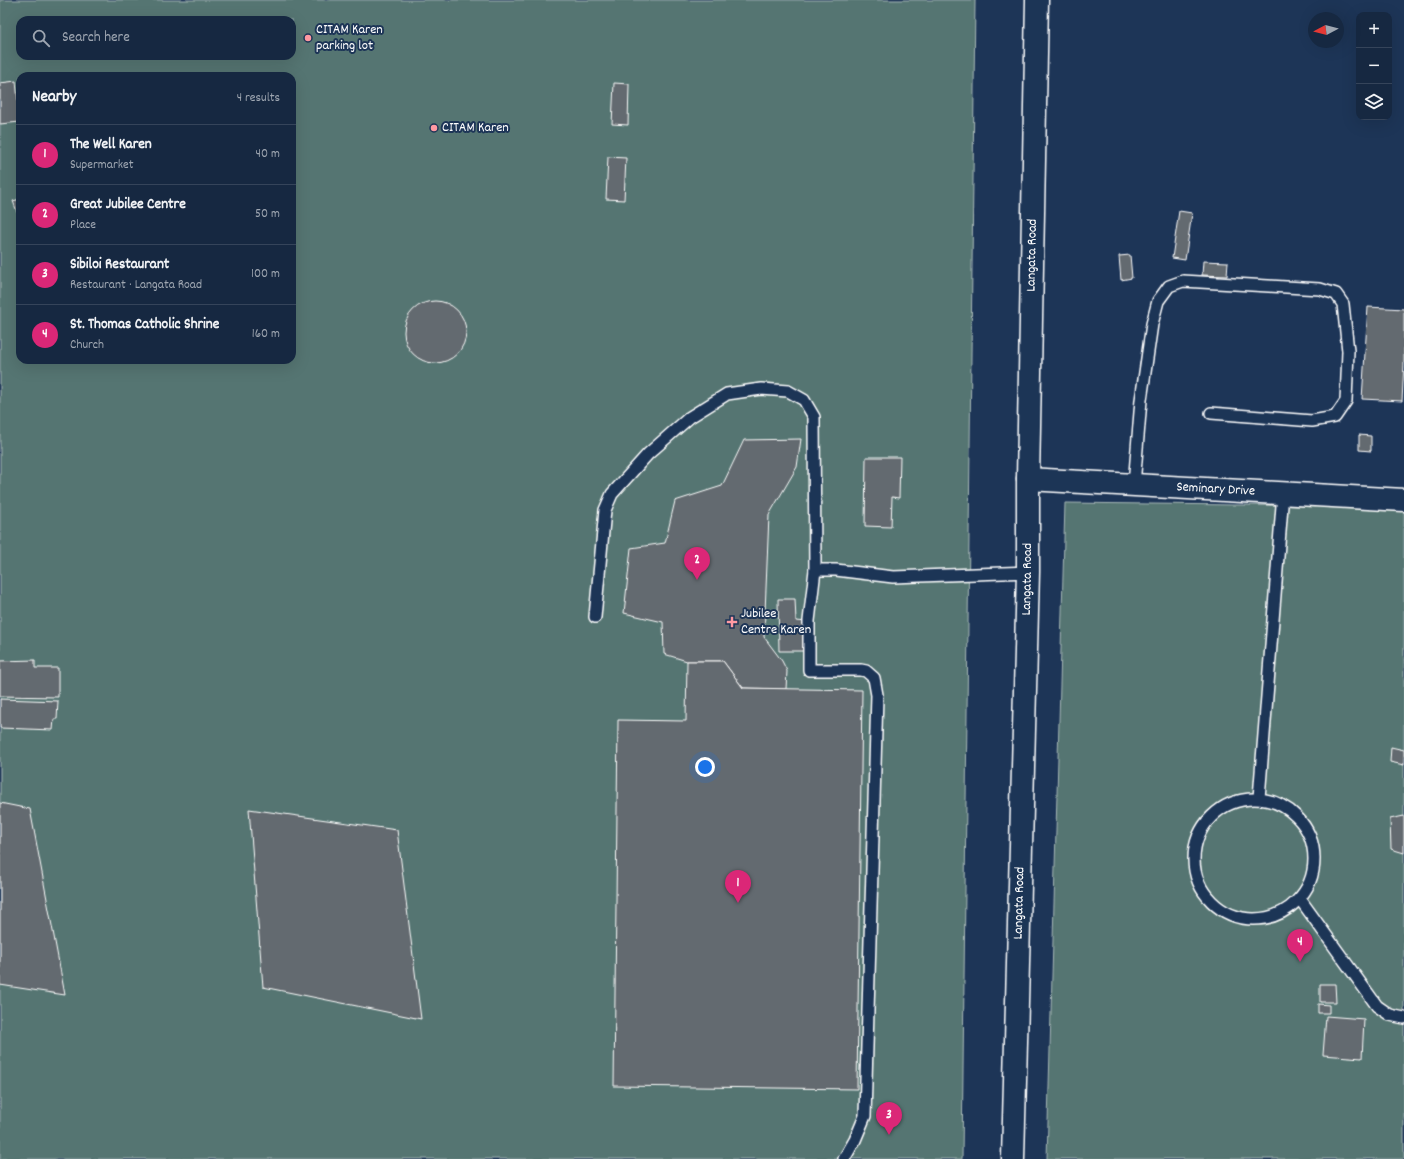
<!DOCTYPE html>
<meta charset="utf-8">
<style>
:root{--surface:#162841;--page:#23344c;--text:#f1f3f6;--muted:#9ea6b1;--line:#35445a;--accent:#db2777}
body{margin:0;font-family:Dekko,sans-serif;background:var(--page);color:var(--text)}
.controls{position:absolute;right:12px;top:12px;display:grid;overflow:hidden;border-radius:8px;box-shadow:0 4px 16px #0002}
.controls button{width:36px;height:36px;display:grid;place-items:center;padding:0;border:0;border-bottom:1px solid var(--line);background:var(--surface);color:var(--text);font:20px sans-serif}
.compass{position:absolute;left:1308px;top:12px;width:36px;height:36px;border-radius:50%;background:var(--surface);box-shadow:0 4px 16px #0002;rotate:263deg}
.you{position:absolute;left:705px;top:767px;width:14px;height:14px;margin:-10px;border:3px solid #fff;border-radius:50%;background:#1a73e8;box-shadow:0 0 0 6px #1a73e833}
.badge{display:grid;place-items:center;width:26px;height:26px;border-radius:50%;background:var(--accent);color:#fff;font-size:13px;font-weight:700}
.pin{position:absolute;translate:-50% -33px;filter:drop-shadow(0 1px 2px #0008)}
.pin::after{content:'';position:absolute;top:21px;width:14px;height:12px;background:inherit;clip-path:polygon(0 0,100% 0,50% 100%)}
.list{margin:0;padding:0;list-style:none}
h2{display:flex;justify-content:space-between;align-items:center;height:52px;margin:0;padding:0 16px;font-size:17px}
h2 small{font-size:13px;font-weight:400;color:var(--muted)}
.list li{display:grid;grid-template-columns:26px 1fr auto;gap:12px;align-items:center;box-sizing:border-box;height:60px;padding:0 16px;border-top:1px solid var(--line)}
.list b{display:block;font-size:15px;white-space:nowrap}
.list p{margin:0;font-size:13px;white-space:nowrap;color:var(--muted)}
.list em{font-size:13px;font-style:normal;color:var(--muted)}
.icon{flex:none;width:22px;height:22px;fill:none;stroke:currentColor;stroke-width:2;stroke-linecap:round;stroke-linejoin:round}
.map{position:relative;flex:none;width:1404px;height:1159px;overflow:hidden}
.search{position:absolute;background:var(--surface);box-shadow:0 4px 16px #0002;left:16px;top:16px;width:280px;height:44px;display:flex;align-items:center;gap:10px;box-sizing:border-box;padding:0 14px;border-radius:12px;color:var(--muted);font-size:15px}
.panel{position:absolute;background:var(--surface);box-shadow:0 4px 16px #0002;left:16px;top:72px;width:280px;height:292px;border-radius:12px}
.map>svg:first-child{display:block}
.green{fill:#547472;stroke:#aabab8;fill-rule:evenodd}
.building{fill:#646a6f;stroke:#fff}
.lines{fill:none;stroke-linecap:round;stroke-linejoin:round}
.lane-casing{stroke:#fff;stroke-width:14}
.street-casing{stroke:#fff;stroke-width:25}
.secondary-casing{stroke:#fff;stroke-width:25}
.lane{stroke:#1d3557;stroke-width:11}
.street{stroke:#1d3557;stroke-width:22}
.secondary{stroke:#1d3557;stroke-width:22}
.poi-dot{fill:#ff9aa2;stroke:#1d3557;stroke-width:1.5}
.labels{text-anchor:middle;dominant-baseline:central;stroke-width:4;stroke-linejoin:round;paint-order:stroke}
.poi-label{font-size:14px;fill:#fff;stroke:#1d3557;text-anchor:start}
.street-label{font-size:14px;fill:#fff;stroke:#1d3557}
</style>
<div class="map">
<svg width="1404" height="1159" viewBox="0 0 1404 1159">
<rect width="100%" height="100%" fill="#1d3557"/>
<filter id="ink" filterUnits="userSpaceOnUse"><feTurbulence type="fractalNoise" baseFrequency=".025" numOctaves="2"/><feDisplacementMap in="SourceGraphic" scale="8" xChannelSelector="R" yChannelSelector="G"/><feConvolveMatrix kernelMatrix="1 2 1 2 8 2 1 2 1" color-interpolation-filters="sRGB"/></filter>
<g filter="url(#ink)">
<g class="green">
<path d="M0 0H975L962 1159H0ZM20 20H292V56H20ZM20 76H292V360H20Z"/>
<polygon points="1065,503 1404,507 1404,1159 1047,1159"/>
</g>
<g class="building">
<polygon points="16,81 20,122 0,124 0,83"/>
<polygon points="614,83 629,84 628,125 612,124"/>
<polygon points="608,157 626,158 624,200 606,199"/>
<polygon points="20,199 20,220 13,201"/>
<polygon points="1179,211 1192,213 1185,260 1172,258"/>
<polygon points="1130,255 1132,278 1121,280 1119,256"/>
<polygon points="1203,261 1228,262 1227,276 1202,275"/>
<circle cx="435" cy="332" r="31"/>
<polygon points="1368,307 1404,309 1404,365 1402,401 1362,399"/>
<polygon points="1359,435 1371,436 1371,451 1359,450"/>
<polygon points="801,439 797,467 769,515 764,637 782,661 787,671 786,689 743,688 723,661 687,661 664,654 663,622 624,613 631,548 665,543 675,501 722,486 744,440"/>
<polygon points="866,457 900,457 899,498 892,497 891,527 865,526"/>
<polygon points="778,599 795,599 796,621 807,622 807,651 779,651"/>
<polygon points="35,660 35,668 58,668 58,697 0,696 0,661"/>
<polygon points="687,661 723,661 743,688 862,690 857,1089 614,1086 618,720 686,721"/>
<polygon points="0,699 58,701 57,719 54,719 53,730 0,728"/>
<polygon points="1391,747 1404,750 1404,765 1390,762"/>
<polygon points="0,803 30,809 65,995 0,985"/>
<polygon points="249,809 397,830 421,1019 263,987"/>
<polygon points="1404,816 1404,853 1391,849 1390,819"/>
<polygon points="1320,984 1335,984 1336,1002 1320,1002"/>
<polygon points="1318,1004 1329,1005 1329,1013 1318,1013"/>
<polygon points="1326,1016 1364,1019 1362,1058 1323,1055"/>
</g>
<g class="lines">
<defs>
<g id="lane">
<polyline points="1134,485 1141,400 1152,324 1158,301 1169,286 1183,281 1320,289 1336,294 1343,304 1348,351 1346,401 1335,417 1312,421 1211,413"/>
<polyline points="595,617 605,510 612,494 648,454 690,417 727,394 761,389 788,391 804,400 814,417 815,570"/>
<polyline points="1259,798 1283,493"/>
<circle cx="1254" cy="859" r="60"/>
<polyline points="1300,899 1377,1006 1390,1015 1404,1018"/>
<polyline points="844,1159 855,1140 865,1116 877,695 874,678 866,671 861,670 809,670 809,621 815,570 836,570 893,577 1028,572"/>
</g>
<g id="street">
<path id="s1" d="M1028 479 1404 500"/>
</g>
<g id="secondary">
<path id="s2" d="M1013 1159 1028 572V479L1037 0"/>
</g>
</defs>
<use href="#lane" class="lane-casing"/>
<use href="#street" class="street-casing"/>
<use href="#secondary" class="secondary-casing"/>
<use href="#lane" class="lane"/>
<use href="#street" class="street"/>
<use href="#secondary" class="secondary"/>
</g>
</g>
<g class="poi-dot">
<circle cx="308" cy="38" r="4"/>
<circle cx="434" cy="128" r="4"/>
<path d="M730 616h4v4h4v4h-4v4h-4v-4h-4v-4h4z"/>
</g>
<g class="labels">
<g class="poi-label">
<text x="316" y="30">CITAM Karen<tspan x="316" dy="16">parking lot</tspan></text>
<text x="442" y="128">CITAM Karen</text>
<text x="741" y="614">Jubilee<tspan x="741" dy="16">Centre Karen</tspan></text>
</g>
<g class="street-label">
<text stroke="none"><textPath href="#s2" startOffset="904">Langata Road</textPath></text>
<text stroke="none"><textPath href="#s1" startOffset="188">Seminary Drive</textPath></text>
<text stroke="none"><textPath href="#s2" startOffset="580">Langata Road</textPath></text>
<text stroke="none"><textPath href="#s2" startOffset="256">Langata Road</textPath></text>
</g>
</g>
</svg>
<div class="controls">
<button>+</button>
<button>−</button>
<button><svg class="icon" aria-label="layers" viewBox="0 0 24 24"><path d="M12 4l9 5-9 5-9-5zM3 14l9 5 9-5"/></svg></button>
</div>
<svg class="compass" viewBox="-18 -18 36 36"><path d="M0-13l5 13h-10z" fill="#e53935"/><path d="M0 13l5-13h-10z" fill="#9ea6b1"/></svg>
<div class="you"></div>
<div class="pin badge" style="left:738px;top:903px">1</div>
<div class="pin badge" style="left:697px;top:580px">2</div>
<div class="pin badge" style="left:889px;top:1135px">3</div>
<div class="pin badge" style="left:1300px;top:962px">4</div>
<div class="search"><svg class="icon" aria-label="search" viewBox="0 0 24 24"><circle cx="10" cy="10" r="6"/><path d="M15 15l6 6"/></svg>Search here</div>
<section class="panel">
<h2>Nearby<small>4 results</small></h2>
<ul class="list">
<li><span class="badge">1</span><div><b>The Well Karen</b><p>Supermarket</p></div><em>40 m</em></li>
<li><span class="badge">2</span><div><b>Great Jubilee Centre</b><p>Place</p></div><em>50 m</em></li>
<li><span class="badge">3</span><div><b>Sibiloi Restaurant</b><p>Restaurant · Langata Road</p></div><em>100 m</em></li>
<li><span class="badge">4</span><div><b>St. Thomas Catholic Shrine</b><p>Church</p></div><em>160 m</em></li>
</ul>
</section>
</div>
